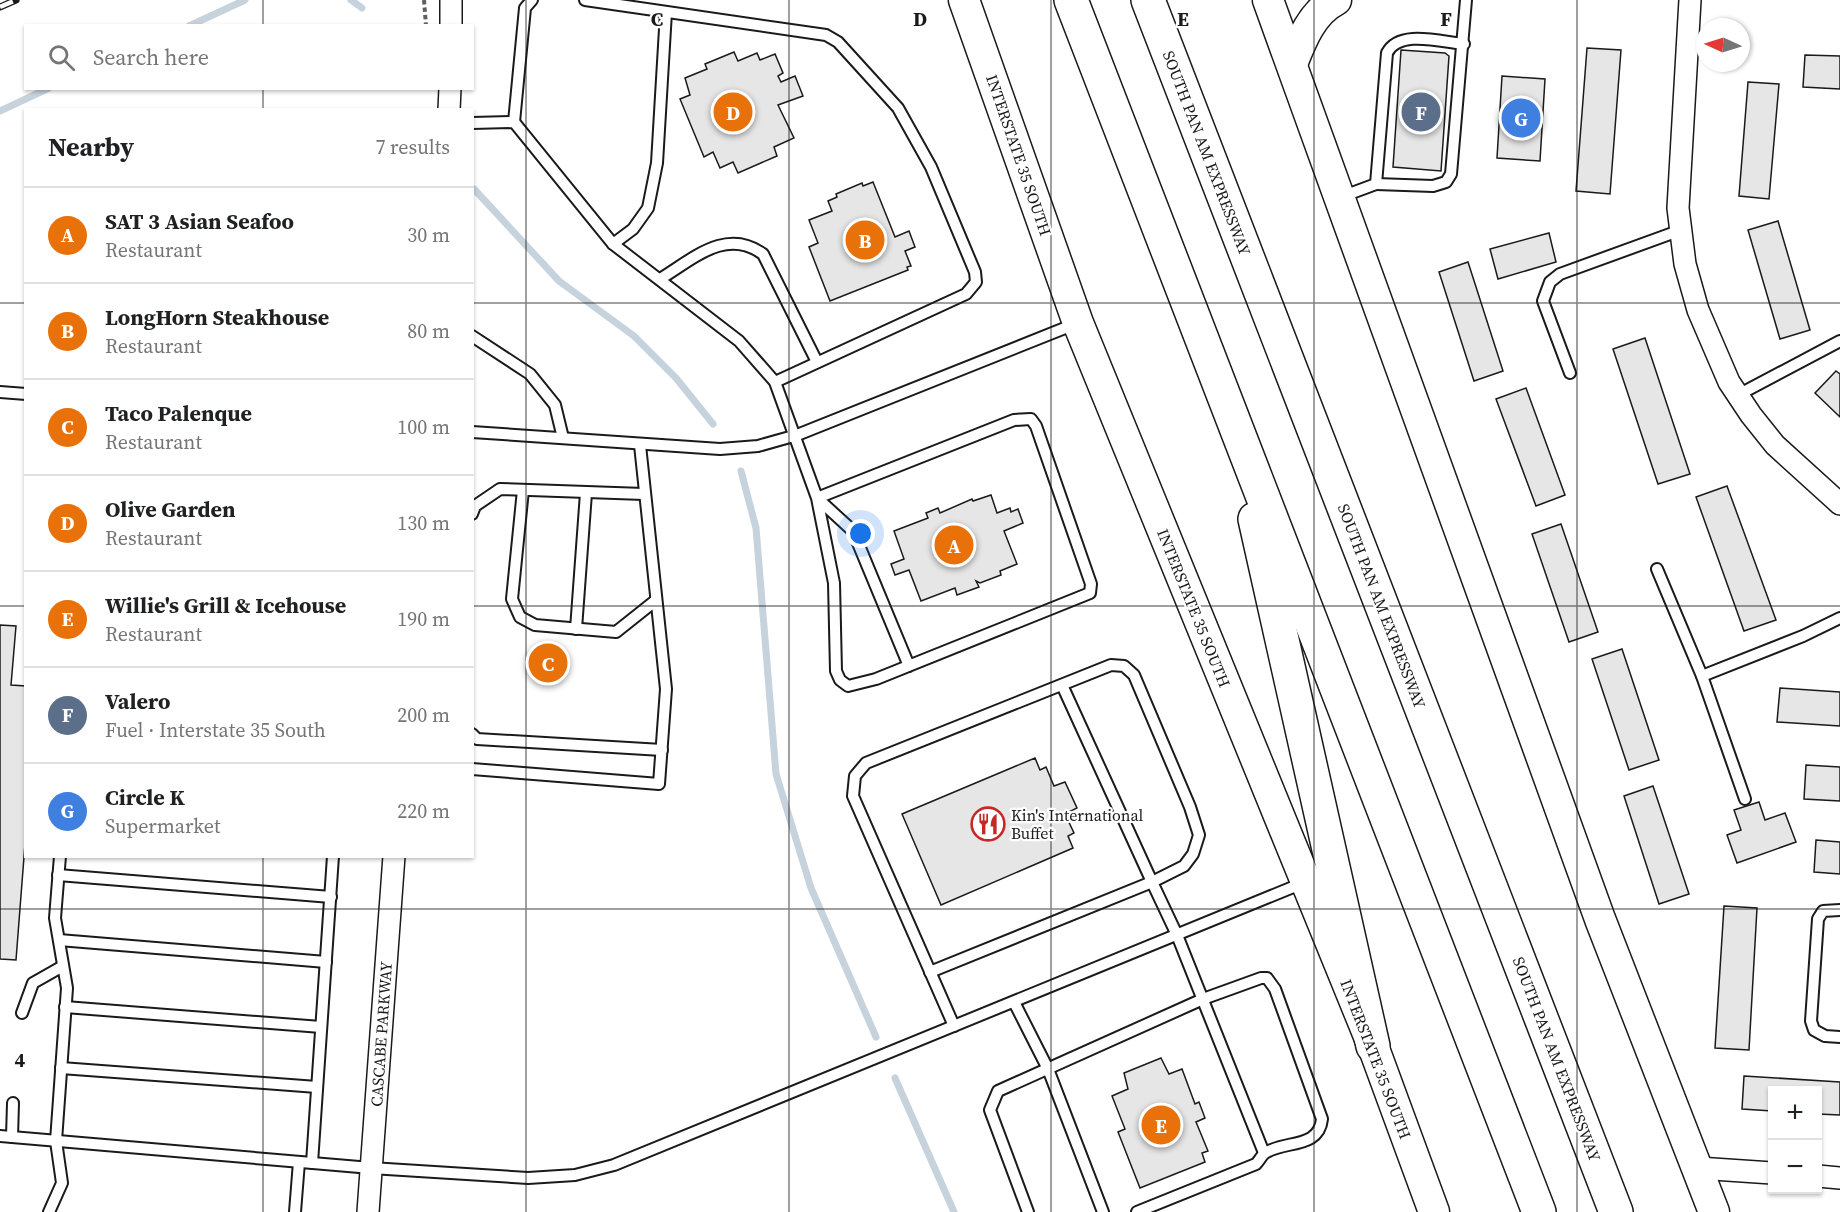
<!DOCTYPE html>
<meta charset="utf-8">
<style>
:root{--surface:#fff;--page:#f6f6f6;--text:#202124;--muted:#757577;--line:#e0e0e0;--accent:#c62828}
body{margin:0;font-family:"Source Serif 4",serif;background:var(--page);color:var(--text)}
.controls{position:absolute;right:18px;bottom:18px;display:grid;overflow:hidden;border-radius:0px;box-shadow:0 2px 4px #0004}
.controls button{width:54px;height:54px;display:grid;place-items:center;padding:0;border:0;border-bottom:2px solid var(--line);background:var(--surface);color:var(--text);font:30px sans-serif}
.compass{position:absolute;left:1696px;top:18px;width:54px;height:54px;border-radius:50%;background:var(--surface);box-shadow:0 2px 4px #0004;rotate:274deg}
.you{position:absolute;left:861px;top:534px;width:21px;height:21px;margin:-15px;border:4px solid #fff;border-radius:50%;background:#1a73e8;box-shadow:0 0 0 9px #1a73e833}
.badge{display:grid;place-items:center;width:39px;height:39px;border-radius:50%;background:var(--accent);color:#fff;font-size:20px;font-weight:700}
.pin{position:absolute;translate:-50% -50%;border:3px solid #fff;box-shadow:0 2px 6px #0006}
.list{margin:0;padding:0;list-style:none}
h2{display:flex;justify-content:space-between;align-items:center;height:78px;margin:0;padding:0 24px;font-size:26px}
h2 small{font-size:20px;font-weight:400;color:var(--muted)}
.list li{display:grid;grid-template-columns:39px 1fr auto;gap:18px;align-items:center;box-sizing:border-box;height:96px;padding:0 24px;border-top:2px solid var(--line)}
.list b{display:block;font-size:22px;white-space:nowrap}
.list p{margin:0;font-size:20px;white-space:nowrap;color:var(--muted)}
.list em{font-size:20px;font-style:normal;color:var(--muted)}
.icon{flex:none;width:33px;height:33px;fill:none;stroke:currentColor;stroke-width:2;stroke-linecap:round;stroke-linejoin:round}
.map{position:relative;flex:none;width:1840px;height:1212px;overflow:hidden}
.search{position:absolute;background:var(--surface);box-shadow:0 2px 4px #0004;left:24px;top:24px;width:450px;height:66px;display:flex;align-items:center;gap:15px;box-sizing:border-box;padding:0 21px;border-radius:0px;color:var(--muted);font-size:22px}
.panel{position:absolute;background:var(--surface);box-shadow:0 2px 4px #0004;left:24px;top:108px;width:450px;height:750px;border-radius:0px}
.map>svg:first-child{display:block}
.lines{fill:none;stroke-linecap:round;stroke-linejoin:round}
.stream{stroke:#c6d2dc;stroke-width:7}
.building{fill:#e6e6e6;stroke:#1a1a1a;stroke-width:1.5}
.lane-casing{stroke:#1a1a1a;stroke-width:14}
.street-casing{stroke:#1a1a1a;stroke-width:24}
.secondary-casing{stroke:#1a1a1a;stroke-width:33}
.highway-casing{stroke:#1a1a1a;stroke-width:36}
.path{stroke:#5f5f5f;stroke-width:4;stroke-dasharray:4.5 3;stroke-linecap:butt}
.lane{stroke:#fff;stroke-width:10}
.street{stroke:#fff;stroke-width:21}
.secondary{stroke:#fff;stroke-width:30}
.highway{stroke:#fff;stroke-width:33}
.rail-casing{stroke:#1a1a1a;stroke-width:7}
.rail{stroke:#fff;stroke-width:4.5;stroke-dasharray:14;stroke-linecap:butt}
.grid{fill:none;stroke:#1a1a1a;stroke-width:1.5;stroke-opacity:0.55}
.labels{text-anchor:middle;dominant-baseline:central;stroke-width:4.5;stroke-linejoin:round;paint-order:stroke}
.street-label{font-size:16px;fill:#1a1a1a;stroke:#fff}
.poi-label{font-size:16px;fill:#1a1a1a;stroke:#fff;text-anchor:start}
.grid-label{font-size:20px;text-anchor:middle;font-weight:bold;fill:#1a1a1a;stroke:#fff;stroke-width:4.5;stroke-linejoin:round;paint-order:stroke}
</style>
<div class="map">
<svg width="1840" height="1212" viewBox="0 0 1840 1212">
<rect width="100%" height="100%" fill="#fff"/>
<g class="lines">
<g class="stream">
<polyline points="351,0 362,8"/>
<polyline points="189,26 245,0"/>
<polyline points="0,111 49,88"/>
<polyline points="474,189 559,281 634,336 676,378 713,424"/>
<polyline points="741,471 756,528 776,774 811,888 876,1037"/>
<polyline points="895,1078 954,1212"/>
</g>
</g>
<g class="building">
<polygon points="1587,48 1621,50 1610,194 1576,191"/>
<polygon points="1401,50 1445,53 1449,56 1441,171 1393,167"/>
<polygon points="734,52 738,61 757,53 760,60 775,54 783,73 778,76 781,82 795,76 803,96 778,105 794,138 774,147 777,156 738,173 733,162 720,168 713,152 704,157 680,99 690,95 685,78 707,69 705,64"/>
<polygon points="1805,55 1840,56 1840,89 1803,87"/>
<polygon points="1502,76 1545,79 1540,161 1497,158"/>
<polygon points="1748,82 1779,84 1769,199 1739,196"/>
<polygon points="873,182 895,237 909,231 915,247 905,251 911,266 907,267 908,270 830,301 809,247 818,243 809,220 832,211 828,201 837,197 836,194 862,183 863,186"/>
<polygon points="1778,221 1810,330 1780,339 1748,230"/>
<polygon points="1549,233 1556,262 1498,279 1490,249"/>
<polygon points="1468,262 1503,371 1474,381 1439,272"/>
<polygon points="1645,338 1690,474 1658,484 1613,349"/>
<polygon points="1836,371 1840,374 1840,417 1815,393"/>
<polygon points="1526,388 1565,495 1536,506 1496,399"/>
<polygon points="1727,486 1776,620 1744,631 1696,497"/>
<polygon points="991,495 997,513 1010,508 1011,512 1018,509 1023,523 1004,531 1017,564 1000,571 1001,575 980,583 976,581 979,587 957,595 955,588 921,601 909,570 895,575 891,564 904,559 894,531 928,518 926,513 938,508 940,513 972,499 973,501"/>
<polygon points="1561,524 1598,632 1569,642 1532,534"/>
<polygon points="0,625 16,626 11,685 26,686 26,831 16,960 0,959"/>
<polygon points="1622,649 1659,760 1629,770 1592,659"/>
<polygon points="1780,688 1840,692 1840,726 1777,722"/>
<polygon points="1035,758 1040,770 1046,767 1054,786 1065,782 1077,808 1065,814 1074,833 1068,836 1073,848 941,905 902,814"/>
<polygon points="1806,765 1840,767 1840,801 1804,799"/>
<polygon points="1653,786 1689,894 1659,904 1624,796"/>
<polygon points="1759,802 1765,820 1785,813 1796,842 1737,863 1727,835 1741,830 1734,810"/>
<polygon points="1816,840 1840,842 1840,874 1814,872"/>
<polygon points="1724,906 1757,908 1749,1050 1715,1048"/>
<polygon points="1161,1058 1169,1074 1182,1069 1195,1104 1199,1102 1205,1118 1196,1122 1208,1151 1202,1153 1205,1162 1140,1188 1118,1132 1125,1129 1112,1096 1128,1089 1124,1073"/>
<polygon points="1744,1076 1840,1082 1840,1115 1818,1114 1818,1090 1772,1090 1772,1111 1742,1109"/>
</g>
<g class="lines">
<defs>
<g id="lane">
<polyline points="585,0 826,35 838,42 898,108 931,167 975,272 976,282 966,294 775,382"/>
<polyline points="514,122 525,8 532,0"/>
<polyline points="472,123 514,122 613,244 739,341 775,382 817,498 834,583 836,671 840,680 848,686 876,679 1090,593 1091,584 1036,426 1031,419 1014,420 817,498 853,531 909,666"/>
<polyline points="1376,184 1433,186 1446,182 1451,174 1466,0"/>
<path d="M1341 197 1376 184 1387 53C1399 29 1441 42 1464 44"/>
<polyline points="613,244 633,229 648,208 657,163 666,12"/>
<path d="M660 279C693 259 726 227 763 254L817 362"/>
<polyline points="472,336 530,374 555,405 563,438"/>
<polyline points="1570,373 1543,301 1550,282 1560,274 1681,230"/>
<polyline points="0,392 26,394"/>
<polyline points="1738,395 1840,341"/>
<polyline points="472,432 720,449 758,446 797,435 1075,324"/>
<polyline points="523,490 512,599 520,617 535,625 616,632 655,601"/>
<polyline points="472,514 475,506 500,489 644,494"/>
<polyline points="1657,569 1702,676 1745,799"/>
<polyline points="576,629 586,493"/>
<polyline points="1702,676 1803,636 1840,618"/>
<polyline points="472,734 477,739 662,750"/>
<polyline points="472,769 659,784 666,689 640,445"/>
<polyline points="58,875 331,897"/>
<polyline points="1840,910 1823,911 1818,919 1811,1021 1814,1030 1825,1036 1840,1037"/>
<polyline points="59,940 326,962"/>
<polyline points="930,972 1152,882 1062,685"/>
<polyline points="1014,1002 1048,1069 1103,1212"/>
<polyline points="65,1007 321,1027"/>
<polyline points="22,1013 33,983 63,966"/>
<polyline points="954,1026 853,796 855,776 866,763 1111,665 1124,666 1134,675 1190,807 1199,835 1193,854 1184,866 1152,882 1177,935 1264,1153"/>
<polyline points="61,1068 317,1087"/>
<polyline points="0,1136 371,1168 528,1178 575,1175 614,1165 1303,883"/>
<polyline points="12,1137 13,1103"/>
<polyline points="312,1163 333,856"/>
<polyline points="49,1212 62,1183 56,1141 67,988 55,918 60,856"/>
<polyline points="295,1212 299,1162"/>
<path d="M1028 1212 990 1110 998 1091 1203 999 1261 978H1267L1275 989 1322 1119C1319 1149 1285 1140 1265 1153 1262 1155 1259 1161 1256 1164L1137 1212"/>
</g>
<g id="street">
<polyline points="1690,0 1678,208 1685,264 1698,310 1729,382 1751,415 1775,445 1840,504"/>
<polyline points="451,26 451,0"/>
<polyline points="449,110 450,88"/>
<polyline points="1698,1168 1772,1173"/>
<polyline points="1818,1176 1840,1178"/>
<polyline points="368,1212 394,856"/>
</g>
<g id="secondary">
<polyline points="964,0 1078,323 1373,1046 1434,1212"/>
<polyline points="1268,0 1600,919 1714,1212"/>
<path d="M1292 64C1301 41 1312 12 1336 0"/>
</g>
<g id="highway">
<polyline points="1071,0 1539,1212"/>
<polyline points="1148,0 1616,1212"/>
<polyline points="1255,519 1373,1046"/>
</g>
</defs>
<use href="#lane" class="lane-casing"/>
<use href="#street" class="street-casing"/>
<use href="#secondary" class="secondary-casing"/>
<use href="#highway" class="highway-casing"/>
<polyline class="path" points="424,0 426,26"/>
<use href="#lane" class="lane"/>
<use href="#street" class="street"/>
<use href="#secondary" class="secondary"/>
<use href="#highway" class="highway"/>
<defs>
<polyline id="rail" points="0,7 16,0"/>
</defs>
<use href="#rail" class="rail-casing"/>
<use href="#rail" class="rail"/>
</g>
<path class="grid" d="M263 0V26M526 0V1212M789 0V1212M1051 0V1212M1314 0V1212M1577 0V1212M263 88V110M0 303H26M472 303H1840M0 606H26M472 606H1840M263 856V1212M0 909H1840"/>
<defs>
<symbol id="restaurant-ring" viewBox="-11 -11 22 22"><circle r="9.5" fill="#fff" stroke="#c62828" stroke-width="1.5"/><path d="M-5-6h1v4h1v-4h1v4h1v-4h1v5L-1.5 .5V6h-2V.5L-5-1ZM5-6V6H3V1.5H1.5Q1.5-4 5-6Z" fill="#c62828"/></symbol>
</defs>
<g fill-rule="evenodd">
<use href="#restaurant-ring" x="969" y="805" width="38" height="38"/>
</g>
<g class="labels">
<g class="street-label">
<text transform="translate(1207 153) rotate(69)">SOUTH PAN AM EXPRESSWAY</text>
<text transform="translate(1019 155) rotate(71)">INTERSTATE 35 SOUTH</text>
<text transform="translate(1382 606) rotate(69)">SOUTH PAN AM EXPRESSWAY</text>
<text transform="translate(1194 608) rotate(68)">INTERSTATE 35 SOUTH</text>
<text transform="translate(381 1034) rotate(-86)">CASCABE PARKWAY</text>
<text transform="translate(1376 1059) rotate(69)">INTERSTATE 35 SOUTH</text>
<text transform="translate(1557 1059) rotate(69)">SOUTH PAN AM EXPRESSWAY</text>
</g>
<g class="poi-label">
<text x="1011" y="815">Kin's International<tspan x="1011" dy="18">Buffet</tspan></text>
</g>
</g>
<g class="grid-label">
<text x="657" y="26">C</text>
<text x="920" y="26">D</text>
<text x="1183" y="26">E</text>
<text x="1446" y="26">F</text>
<text x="20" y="1067">4</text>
</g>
</svg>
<div class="controls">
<button>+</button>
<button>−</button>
</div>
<svg class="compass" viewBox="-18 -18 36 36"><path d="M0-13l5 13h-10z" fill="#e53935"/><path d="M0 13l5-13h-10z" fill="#757577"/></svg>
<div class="you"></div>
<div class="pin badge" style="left:954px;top:545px;background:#e8710a">A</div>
<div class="pin badge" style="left:865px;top:240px;background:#e8710a">B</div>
<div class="pin badge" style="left:548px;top:663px;background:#e8710a">C</div>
<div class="pin badge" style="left:733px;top:112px;background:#e8710a">D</div>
<div class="pin badge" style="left:1161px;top:1125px;background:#e8710a">E</div>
<div class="pin badge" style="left:1421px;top:112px;background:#5c6f8a">F</div>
<div class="pin badge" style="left:1521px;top:118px;background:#3f7fe0">G</div>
<div class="search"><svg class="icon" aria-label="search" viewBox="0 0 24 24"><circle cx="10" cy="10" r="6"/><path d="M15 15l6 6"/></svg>Search here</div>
<section class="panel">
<h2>Nearby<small>7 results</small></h2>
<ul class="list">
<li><span class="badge" style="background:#e8710a">A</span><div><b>SAT 3 Asian Seafoo</b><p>Restaurant</p></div><em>30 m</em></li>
<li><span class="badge" style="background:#e8710a">B</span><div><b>LongHorn Steakhouse</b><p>Restaurant</p></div><em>80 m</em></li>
<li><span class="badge" style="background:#e8710a">C</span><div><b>Taco Palenque</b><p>Restaurant</p></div><em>100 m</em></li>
<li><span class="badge" style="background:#e8710a">D</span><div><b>Olive Garden</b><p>Restaurant</p></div><em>130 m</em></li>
<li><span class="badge" style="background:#e8710a">E</span><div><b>Willie's Grill &amp; Icehouse</b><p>Restaurant</p></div><em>190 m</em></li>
<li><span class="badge" style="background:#5c6f8a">F</span><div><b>Valero</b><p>Fuel · Interstate 35 South</p></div><em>200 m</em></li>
<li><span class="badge" style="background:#3f7fe0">G</span><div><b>Circle K</b><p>Supermarket</p></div><em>220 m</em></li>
</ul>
</section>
</div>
